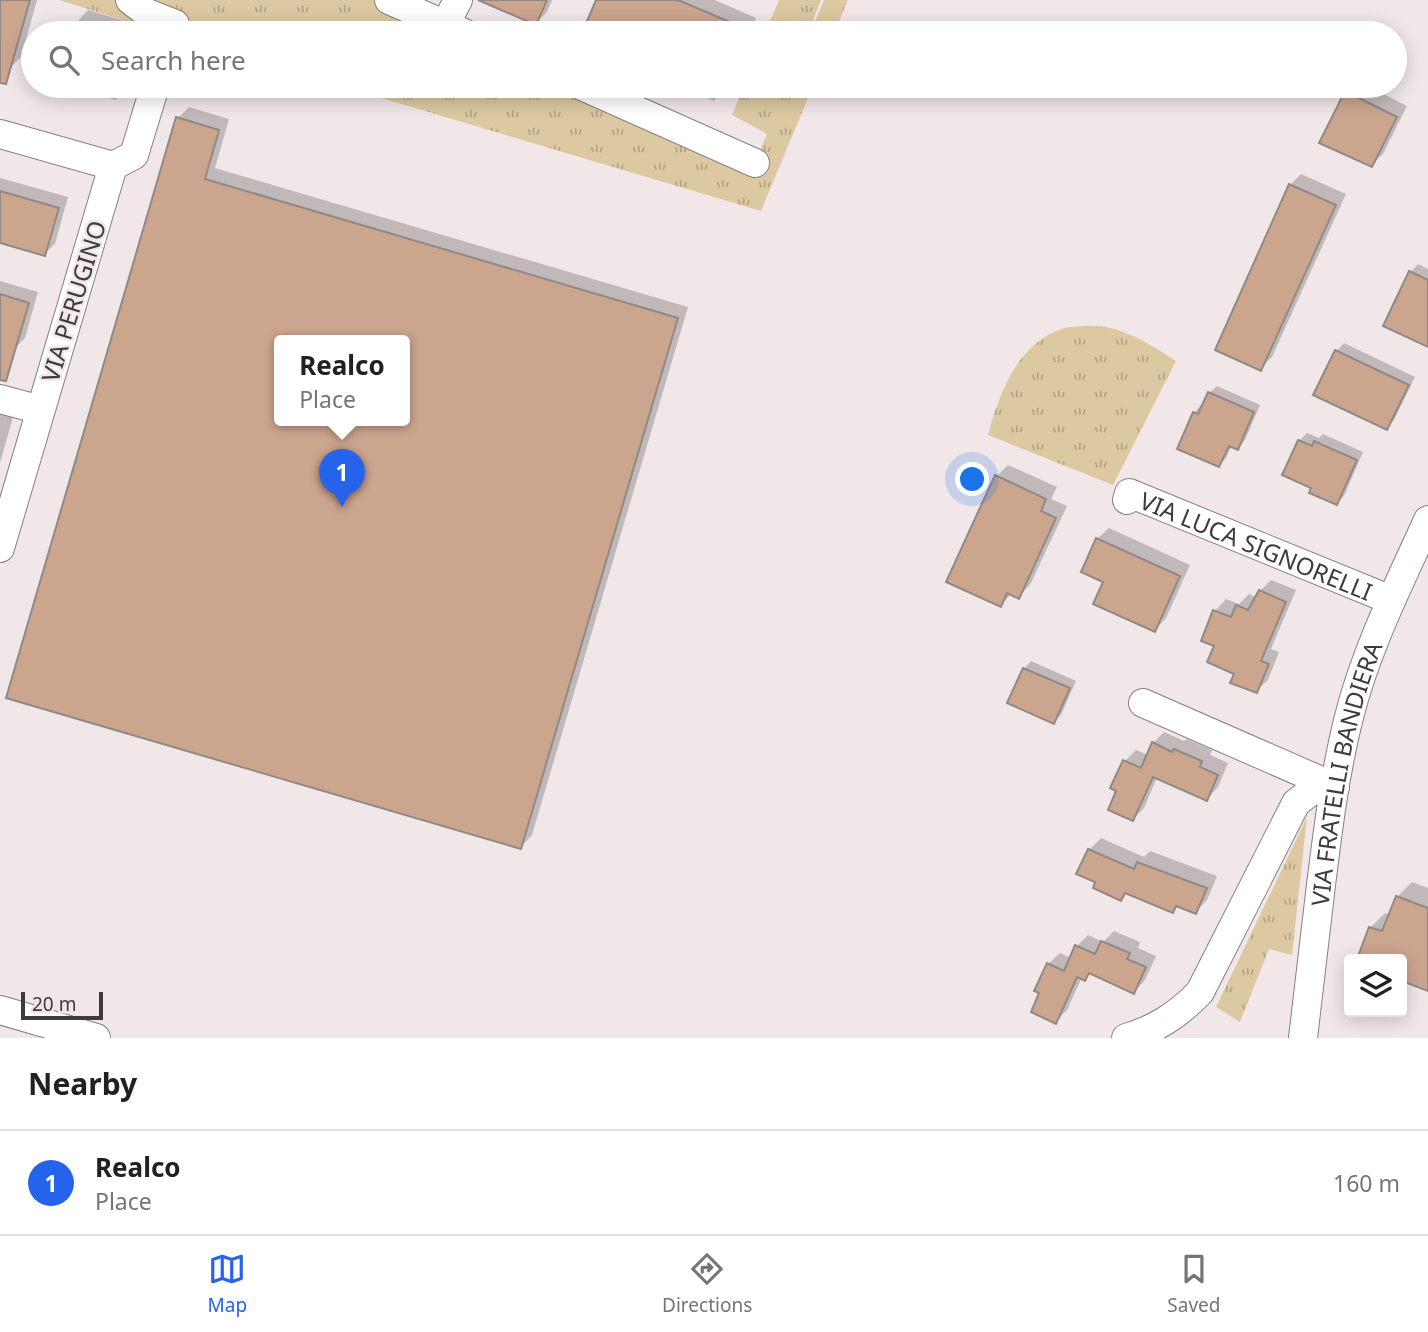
<!DOCTYPE html>
<style>
:root{--surface:#fff;--page:#f6f6f6;--text:#202124;--muted:#757577;--line:#e0e0e0;--accent:#2563eb}
body{margin:0;font-family:"Noto Sans",sans-serif;background:var(--page);color:var(--text)}
.controls{position:absolute;right:21px;bottom:21px;display:grid;overflow:hidden;border-radius:7px;box-shadow:0 4px 18px #0003}
.controls button{width:63px;height:63px;display:grid;place-items:center;padding:0;border:0;border-bottom:2px solid var(--line);background:var(--surface);color:var(--text);font:35px sans-serif}
.scale{position:absolute;left:21px;bottom:18px;width:82px;box-sizing:border-box;padding-left:7px;border:4px solid #3f3b3b;border-top:0;font-size:19px;line-height:24px;white-space:nowrap;color:#3f3b3b;-webkit-text-stroke:5px #f2e7e8;paint-order:stroke}
.you{position:absolute;left:973px;top:480px;width:24px;height:24px;margin:-18px;border:5px solid #fff;border-radius:50%;background:#1a73e8;box-shadow:0 0 0 10px #1a73e833}
.badge{display:grid;place-items:center;width:46px;height:46px;border-radius:50%;background:var(--accent);color:#fff;font-size:23px;font-weight:700}
.pin{position:absolute;translate:-50% -58px;filter:drop-shadow(0 2px 4px #0008)}
.pin::after{content:'';position:absolute;top:37px;width:24px;height:21px;background:inherit;clip-path:polygon(0 0,100% 0,50% 100%)}
.popup{position:absolute;left:274px;top:335px;width:136px;height:91px;box-sizing:border-box;display:grid;place-content:center;border-radius:7px;background:var(--surface);filter:drop-shadow(0 2px 5px #0005);font-size:23px;white-space:nowrap;color:var(--muted)}
.popup b{font-size:26px;color:var(--text)}
.popup::after{content:'';position:absolute;left:50%;top:100%;margin-left:-14px;border:14px solid transparent;border-top-color:var(--surface)}
.list{margin:0;padding:0;list-style:none}
h2{display:flex;justify-content:space-between;align-items:center;height:91px;margin:0;padding:0 28px;font-size:30px}
h2 small{font-size:23px;font-weight:400;color:var(--muted)}
.list li{display:grid;grid-template-columns:46px 1fr auto;gap:21px;align-items:center;box-sizing:border-box;height:105px;padding:0 28px;border-top:2px solid var(--line)}
.list b{display:block;font-size:26px;white-space:nowrap}
.list p{margin:0;font-size:23px;white-space:nowrap;color:var(--muted)}
.list em{font-size:23px;font-style:normal;color:var(--muted)}
.icon{flex:none;width:38px;height:38px;fill:none;stroke:currentColor;stroke-width:2;stroke-linecap:round;stroke-linejoin:round}
.map{position:relative;flex:none;width:1428px;height:1038px;overflow:hidden}
.search{position:absolute;background:var(--surface);box-shadow:0 4px 18px #0003;left:21px;right:21px;top:21px;height:77px;display:flex;align-items:center;gap:18px;box-sizing:border-box;padding:0 24px;border-radius:38px;color:var(--muted);font-size:26px}
.sheet{height:196px;background:var(--surface)}
nav{display:flex;justify-content:space-around;align-items:center;box-sizing:border-box;height:98px;border-top:2px solid var(--line);background:var(--surface);font-size:19px;color:var(--muted)}
nav a{display:grid;justify-items:center;gap:4px}
nav .on{color:var(--accent)}
.map>svg:first-child{display:block}
.grass{fill:url(#grass-tufts)}
.shadow{fill:#0003;fill-rule:evenodd}
.building{fill:#cca58f;stroke:#918985;stroke-width:2;fill-rule:evenodd}
.lines{fill:none;stroke-linecap:round;stroke-linejoin:round}
.minor-casing{stroke:#877e7e;stroke-width:30}
.minor{stroke:#fff;stroke-width:28}
.labels{text-anchor:middle;dominant-baseline:central;stroke-width:5;stroke-linejoin:round;paint-order:stroke}
.street-label{font-size:24px;fill:#3f3b3b;stroke:#f2e7e8}
</style>
<div class="map">
<svg width="1428" height="1038" viewBox="0 0 1428 1038">
<defs>
<pattern id="grass-tufts" width="24" height="20" patternUnits="userSpaceOnUse" patternTransform="scale(1.75)"><rect width="24" height="20" fill="#dcc9a2"/><path d="M3 7l-1-3M5 7V3M7 7l1-3M15 17l-1-3M17 17v-4M19 17l1-3" fill="none" stroke="#b4a485"/></pattern>
</defs>
<rect width="100%" height="100%" fill="#f2e7e8"/>
<g class="grass">
<polygon points="59,0 389,0 464,33 165,33"/>
<polygon points="779,0 821,0 808,33 765,33"/>
<polygon points="824,0 848,0 834,33 810,33"/>
<polygon points="341,86 582,86 755,162 767,134 732,115 744,86 787,86 785,91 788,86 813,86 761,211"/>
<path d="M1084 326C1091 326 1099 326 1106 327 1131 332 1155 347 1176 361L1113 485 988 435C999 394 1017 344 1062 329 1068 326 1077 327 1084 326Z"/>
<polygon points="1307,817 1292,955 1269,949 1240,1022 1216,1007"/>
</g>
<g class="shadow">
<polygon points="0,0 37,0 21,57 9,69 0,66"/>
<polygon points="491,0 552,0 547,12 536,23"/>
<polygon points="598,0 715,0 756,18 749,33 584,33"/>
<polygon points="88,10 145,27 143,33 74,33 77,22"/>
<polygon points="67,86 128,86 116,100"/>
<polygon points="680,86 727,86 714,101"/>
<polygon points="1352,86 1368,86 1407,106 1383,154 1371,165 1346,92"/>
<path d="M189 107 229 119 215 168 688 307 532 835 521 847 8 697 178 118ZM279 341H405V421H279Z"/>
<polygon points="1301,174 1346,194 1272,357 1260,368 1290,185"/>
<polygon points="0,178 68,197 55,244 44,254 0,241"/>
<polygon points="1418,264 1428,269 1428,340 1386,325 1411,272"/>
<polygon points="0,281 38,292 25,338 15,348 0,344"/>
<polygon points="1344,343 1415,377 1394,420 1387,428 1337,351"/>
<polygon points="1217,386 1260,405 1245,440 1238,448 1232,445 1226,458 1219,465 1194,413 1201,405 1204,406 1209,393"/>
<polygon points="0,413 13,417 0,463"/>
<polygon points="1307,433 1319,438 1323,434 1363,452 1344,496 1336,503 1314,487 1299,441"/>
<polygon points="1008,465 1057,487 1051,499 1067,506 1030,585 1018,597 1011,594 1001,605 997,476"/>
<polygon points="1109,528 1190,565 1166,618 1155,630 1097,539"/>
<polygon points="1271,580 1296,590 1271,649 1279,652 1268,680 1256,691 1236,673 1216,645 1215,611 1226,599 1239,604 1249,594 1257,598 1260,591"/>
<polygon points="1031,661 1076,681 1061,715 1053,722 1024,669"/>
<polygon points="1164,732 1184,741 1187,739 1212,750 1210,755 1228,763 1218,787 1207,799 1157,777 1144,808 1133,819 1118,790 1125,761 1136,750 1148,755 1153,743"/>
<polygon points="1101,838 1144,857 1150,851 1217,876 1207,900 1195,912 1179,905 1172,911 1127,892 1121,898 1097,882 1089,850"/>
<polygon points="1412,882 1428,888 1428,989 1402,979 1402,959 1358,959 1370,928 1385,913 1390,915 1397,897"/>
<polygon points="1114,931 1140,942 1138,948 1156,956 1145,980 1134,992 1091,973 1085,979 1082,977 1067,1010 1056,1021 1041,992 1048,964 1060,953 1071,958 1077,946 1088,935 1103,942"/>
</g>
<g class="building">
<polygon points="0,0 30,0 6,84 0,83"/>
<polygon points="478,0 547,0 536,25"/>
<polygon points="596,0 678,0 756,33 582,33"/>
<polygon points="1345,91 1397,117 1372,167 1319,143"/>
<path d="M176 117 219 130 205 179 678 318 521 849 6 698ZM279 341H405V421H279Z"/>
<polygon points="1289,184 1336,205 1261,371 1215,350"/>
<polygon points="0,191 59,208 45,256 0,243"/>
<polygon points="1409,271 1428,280 1428,347 1383,326"/>
<polygon points="0,294 29,303 6,381 0,380"/>
<polygon points="1335,350 1409,385 1387,430 1313,395"/>
<polygon points="1208,392 1254,412 1238,450 1229,446 1219,467 1177,449 1193,412 1198,414"/>
<polygon points="1298,440 1312,446 1314,441 1357,460 1337,505 1309,493 1311,488 1282,475"/>
<polygon points="995,475 1046,499 1041,511 1056,518 1019,599 1007,593 1001,607 946,582"/>
<polygon points="1096,538 1180,576 1155,632 1093,604 1103,582 1081,572"/>
<polygon points="1259,590 1286,602 1261,661 1269,664 1257,693 1230,683 1234,674 1207,662 1214,646 1201,641 1213,610 1231,617 1236,605 1248,610"/>
<polygon points="1023,668 1070,688 1054,724 1007,703"/>
<polygon points="1152,742 1172,752 1174,749 1202,761 1200,767 1218,775 1207,801 1153,777 1133,821 1108,810 1116,791 1110,788 1123,760 1141,768"/>
<polygon points="1088,849 1134,869 1137,862 1207,888 1196,914 1176,906 1173,913 1125,893 1121,901 1093,888 1095,882 1076,874"/>
<polygon points="1396,896 1428,908 1428,991 1402,981 1402,959 1357,959 1369,927 1382,931"/>
<polygon points="1101,941 1130,953 1127,959 1146,967 1134,994 1089,973 1085,981 1077,977 1056,1024 1031,1012 1039,993 1034,991 1047,963 1064,971 1075,945 1095,954"/>
</g>
<g class="lines">
<defs>
<g id="minor">
<polyline points="130,0 147,13 175,24 171,33"/>
<polyline points="389,0 464,33"/>
<polyline points="445,25 458,0"/>
<polyline points="582,86 755,163"/>
<polyline points="0,134 113,166 0,548"/>
<polyline points="113,166 134,155 155,86"/>
<polyline points="0,399 26,406"/>
<path id="s1" d="M1127 500 1129 493 1391 600"/>
<polyline points="1143,703 1335,787"/>
<polyline points="0,1010 96,1038"/>
<path d="M1126 1038C1156 1029 1178 1015 1200 992L1296 803 1310 792 1335 787"/>
<path id="s2" d="M1303 1038C1309 987 1315 936 1321 885 1328 829 1335 772 1349 717 1366 649 1399 584 1428 520"/>
</g>
</defs>
<use href="#minor" class="minor-casing"/>
<use href="#minor" class="minor"/>
</g>
<g class="labels">
<g class="street-label">
<text transform="translate(73 301) rotate(-73)">VIA PERUGINO</text>
<text stroke="none"><textPath href="#s1" startOffset="145">VIA LUCA SIGNORELLI</textPath></text>
<text stroke="none"><textPath href="#s2" startOffset="268">VIA FRATELLI BANDIERA</textPath></text>
</g>
</g>
</svg>
<div class="controls">
<button><svg class="icon" aria-label="layers" viewBox="0 0 24 24"><path d="M12 4l9 5-9 5-9-5zM3 14l9 5 9-5"/></svg></button>
</div>
<div class="scale">20 m</div>
<div class="you"></div>
<div class="pin badge" style="left:342px;top:507px">1</div>
<div class="popup"><b>Realco</b>Place</div>
<div class="search"><svg class="icon" aria-label="search" viewBox="0 0 24 24"><circle cx="10" cy="10" r="6"/><path d="M15 15l6 6"/></svg>Search here</div>
</div>
<section class="sheet">
<h2>Nearby<small></small></h2>
<ul class="list">
<li><span class="badge">1</span><div><b>Realco</b><p>Place</p></div><em>160 m</em></li>
</ul>
</section>
<nav>
<a class="on"><svg class="icon" aria-label="map" viewBox="0 0 24 24"><path d="M3 6l6-2 6 2 6-2v14l-6 2-6-2-6 2zM9 4v14M15 6v14"/></svg>Map</a>
<a><svg class="icon" aria-label="directions" viewBox="0 0 24 24"><path d="M12 3l9 9-9 9-9-9zM9 14v-3h6M13 9l2 2-2 2"/></svg>Directions</a>
<a><svg class="icon" aria-label="saved" viewBox="0 0 24 24"><path d="M7 4h10v16l-5-4-5 4z"/></svg>Saved</a>
</nav>
